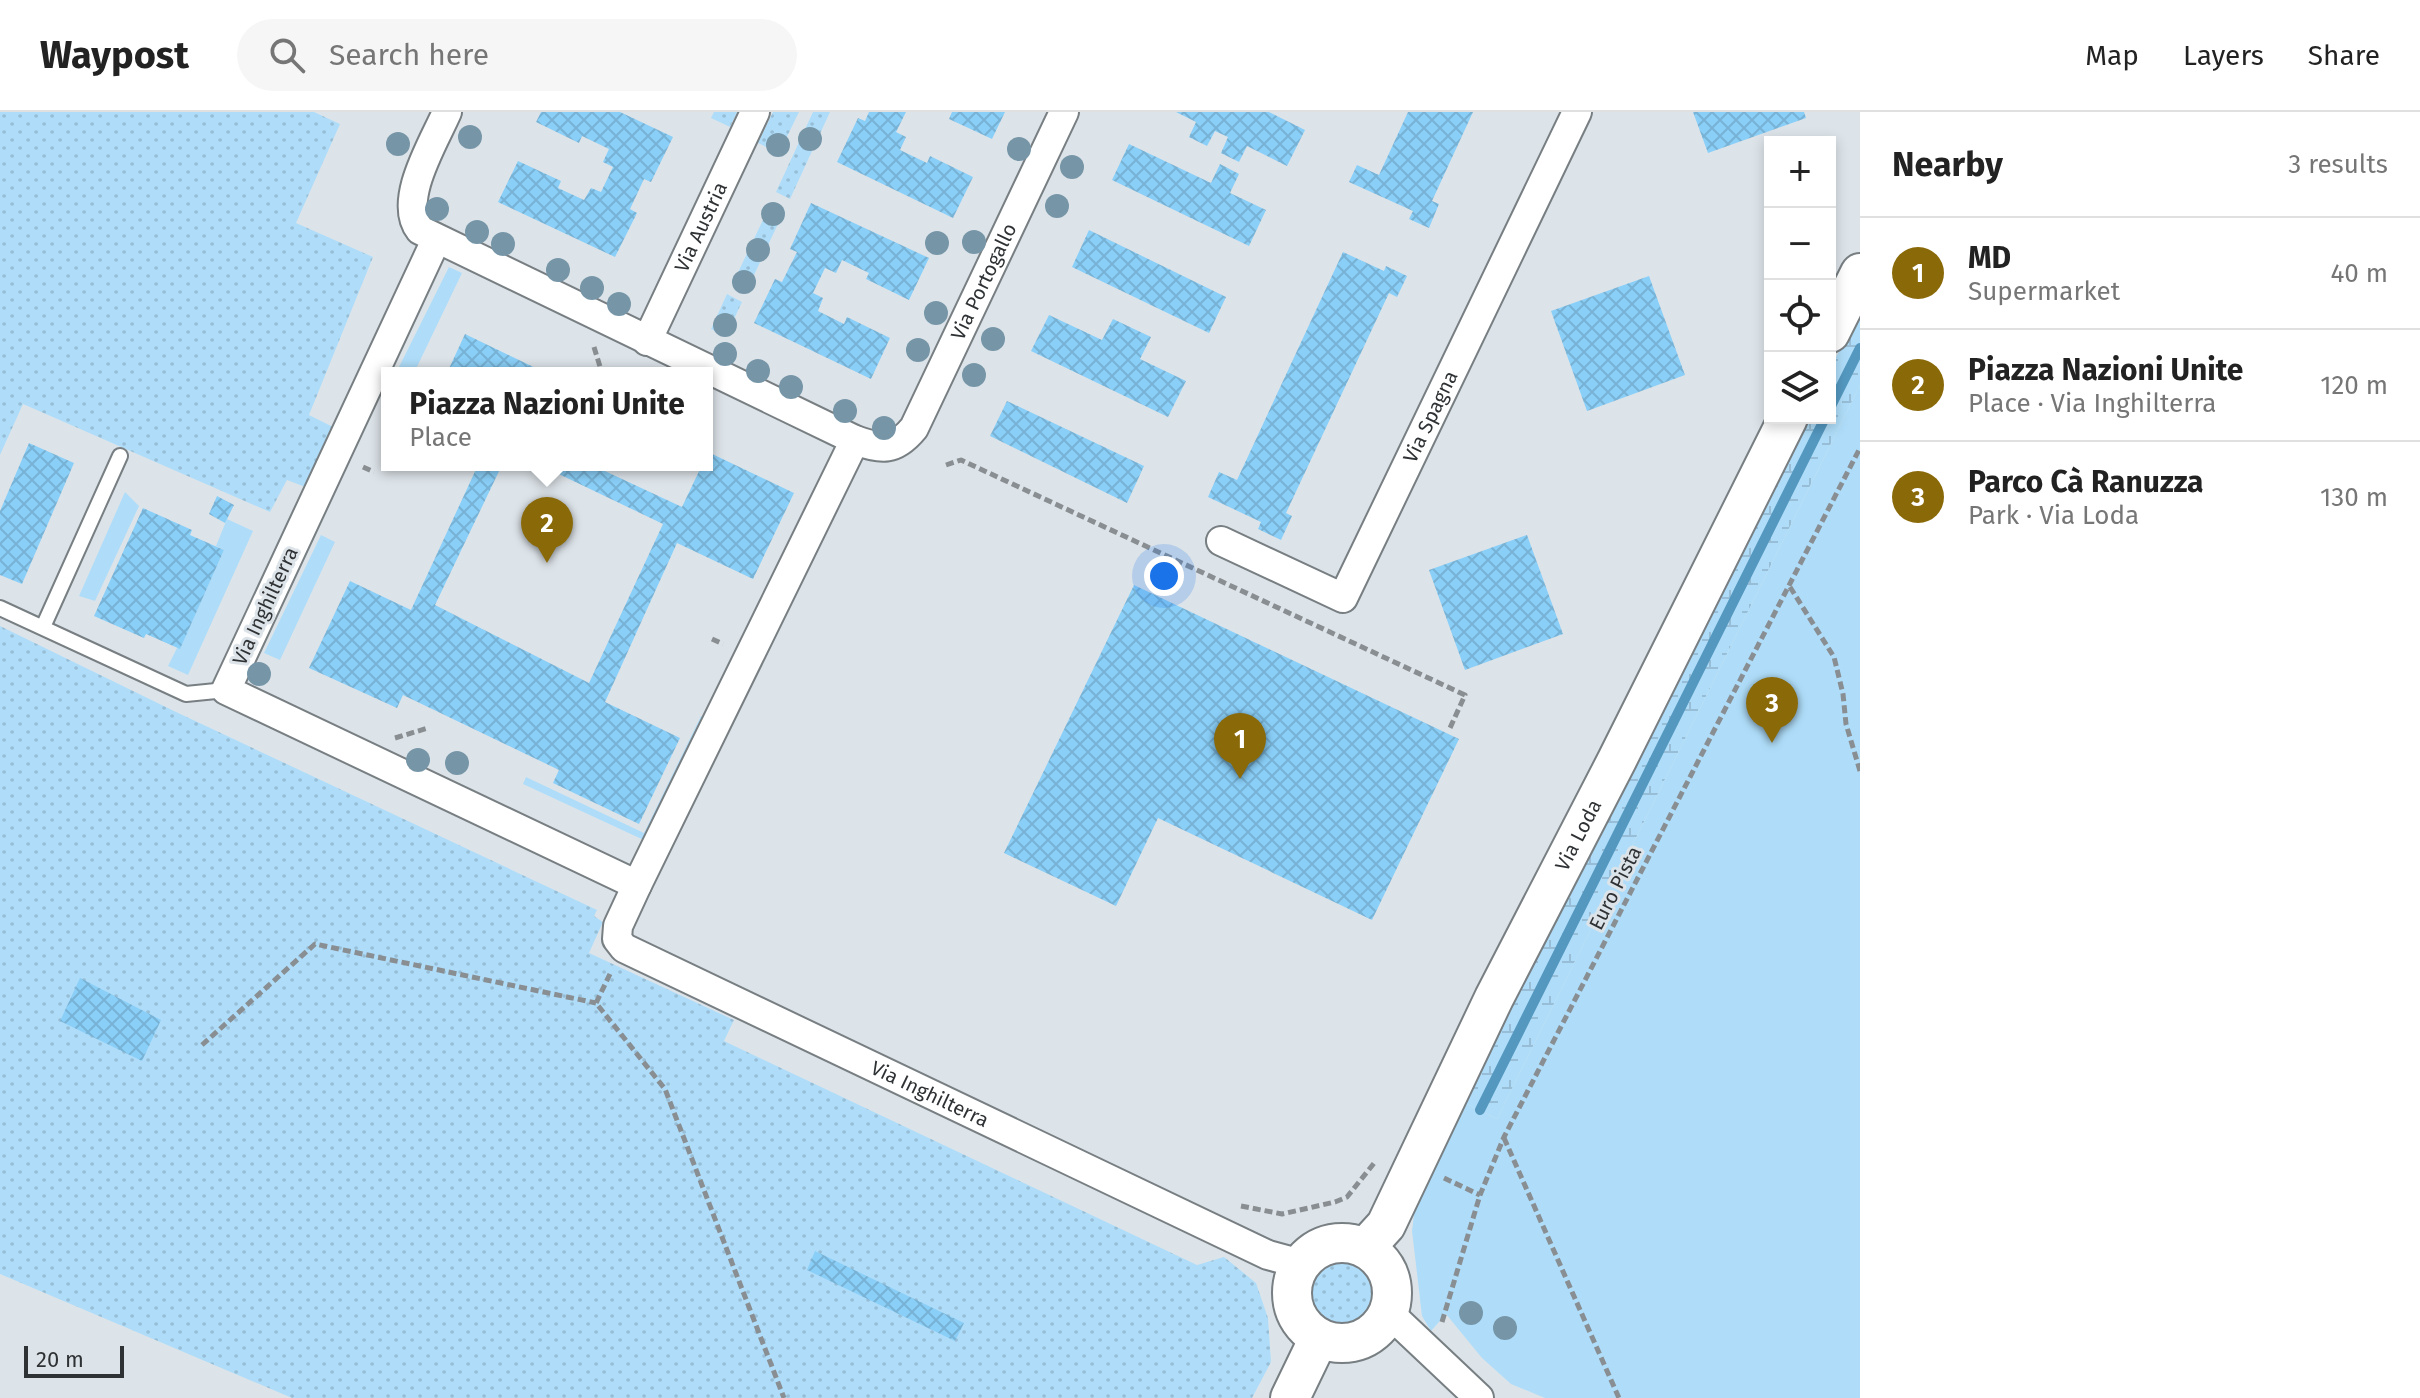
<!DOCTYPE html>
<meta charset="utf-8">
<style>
:root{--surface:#fff;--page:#f6f6f6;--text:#222;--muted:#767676;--line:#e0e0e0;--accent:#8a6908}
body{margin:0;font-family:"Fira Sans",sans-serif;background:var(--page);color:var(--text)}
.controls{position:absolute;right:24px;top:24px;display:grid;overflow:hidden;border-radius:0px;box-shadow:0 4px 12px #0003}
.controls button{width:72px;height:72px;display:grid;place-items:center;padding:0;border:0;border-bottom:2px solid var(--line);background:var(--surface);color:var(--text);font:40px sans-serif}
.scale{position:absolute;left:24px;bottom:20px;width:100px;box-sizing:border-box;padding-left:8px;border:4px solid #2f3234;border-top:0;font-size:22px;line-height:28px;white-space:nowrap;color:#2f3234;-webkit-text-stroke:6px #dde4e9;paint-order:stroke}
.you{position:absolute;left:1164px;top:464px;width:28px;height:28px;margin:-20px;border:6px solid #fff;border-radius:50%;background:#1a73e8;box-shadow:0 0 0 12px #1a73e833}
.badge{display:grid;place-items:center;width:52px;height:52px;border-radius:50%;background:var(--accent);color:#fff;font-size:26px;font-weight:700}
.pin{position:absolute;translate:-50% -66px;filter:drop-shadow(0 2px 4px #0008)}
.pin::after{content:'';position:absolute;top:42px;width:28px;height:24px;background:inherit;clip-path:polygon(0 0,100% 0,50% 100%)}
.popup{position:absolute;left:381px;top:255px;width:332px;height:104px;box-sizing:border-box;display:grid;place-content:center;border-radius:0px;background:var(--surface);filter:drop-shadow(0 2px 6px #0005);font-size:26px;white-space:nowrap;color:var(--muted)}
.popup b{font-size:30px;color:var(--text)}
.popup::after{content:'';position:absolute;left:50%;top:100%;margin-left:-16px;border:16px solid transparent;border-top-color:var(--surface)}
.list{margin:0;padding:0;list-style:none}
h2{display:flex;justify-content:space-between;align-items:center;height:104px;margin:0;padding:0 32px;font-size:34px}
h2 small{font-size:26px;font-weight:400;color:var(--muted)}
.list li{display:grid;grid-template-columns:52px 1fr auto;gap:24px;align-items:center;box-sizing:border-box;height:112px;padding:0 32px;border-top:2px solid var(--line)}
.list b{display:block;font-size:30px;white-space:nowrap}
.list p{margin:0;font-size:26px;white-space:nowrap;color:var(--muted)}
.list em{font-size:26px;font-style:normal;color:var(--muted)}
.icon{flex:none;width:44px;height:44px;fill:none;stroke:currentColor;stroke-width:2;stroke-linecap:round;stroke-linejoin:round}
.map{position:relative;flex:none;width:1860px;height:1286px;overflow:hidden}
header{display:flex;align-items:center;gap:48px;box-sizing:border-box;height:112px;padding:0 40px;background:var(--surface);border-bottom:2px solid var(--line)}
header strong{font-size:38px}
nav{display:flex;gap:44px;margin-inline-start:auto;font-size:28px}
.search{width:560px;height:72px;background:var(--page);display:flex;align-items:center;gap:20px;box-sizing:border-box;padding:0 28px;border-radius:44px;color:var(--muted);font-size:30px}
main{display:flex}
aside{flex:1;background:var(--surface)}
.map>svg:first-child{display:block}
.grass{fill:url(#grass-dots)}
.wetland{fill:url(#wetland-marsh)}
.green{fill:#afddf9}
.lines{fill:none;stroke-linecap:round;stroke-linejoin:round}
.stream{stroke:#5498c0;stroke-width:10}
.building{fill:url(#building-cross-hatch)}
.lane-casing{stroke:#787f83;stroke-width:18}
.street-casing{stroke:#787f83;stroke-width:32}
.secondary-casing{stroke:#787f83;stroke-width:42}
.path{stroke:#898e92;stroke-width:5;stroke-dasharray:8 4;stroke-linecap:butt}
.lane{stroke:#fff;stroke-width:14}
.street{stroke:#fff;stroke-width:28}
.secondary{stroke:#fff;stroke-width:38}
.tree{fill:#7696a8}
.labels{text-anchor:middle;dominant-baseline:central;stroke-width:6;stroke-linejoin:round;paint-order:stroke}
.street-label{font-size:20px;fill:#2f3234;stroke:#dde4e9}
</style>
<header>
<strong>Waypost</strong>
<div class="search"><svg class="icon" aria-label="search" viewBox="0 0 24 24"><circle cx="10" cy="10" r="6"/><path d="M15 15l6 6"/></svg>Search here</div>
<nav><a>Map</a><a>Layers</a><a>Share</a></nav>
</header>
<main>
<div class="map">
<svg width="1860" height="1286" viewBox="0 0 1860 1286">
<defs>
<pattern id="grass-dots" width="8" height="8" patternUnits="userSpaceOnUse" patternTransform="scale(2)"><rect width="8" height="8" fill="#afddf9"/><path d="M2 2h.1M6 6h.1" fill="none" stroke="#97bed6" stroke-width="1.8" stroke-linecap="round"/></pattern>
<pattern id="wetland-marsh" width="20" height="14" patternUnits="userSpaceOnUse" patternTransform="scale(2)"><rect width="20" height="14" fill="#afddf9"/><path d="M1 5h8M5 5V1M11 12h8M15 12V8" fill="none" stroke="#97bed6"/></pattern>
<pattern id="building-cross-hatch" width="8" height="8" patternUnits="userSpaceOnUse" patternTransform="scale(2)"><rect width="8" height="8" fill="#8acff8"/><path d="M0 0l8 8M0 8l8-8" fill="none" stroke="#77b2d5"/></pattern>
</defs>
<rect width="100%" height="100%" fill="#dde4e9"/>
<g class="grass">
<polygon points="0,0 314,0 340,12 296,111 373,145 309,303 335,316 308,376 287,368 270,400 23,292 0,343"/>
<polygon points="714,0 737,0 730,15 711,6"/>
<polygon points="773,0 799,0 779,41 758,31"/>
<polygon points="813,0 830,0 790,87 776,80"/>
<polygon points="770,93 784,99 747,178 733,171"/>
<polygon points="727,182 742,190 726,224 711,217"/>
<polygon points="0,514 174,599 597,798 594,804 603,810 589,841 734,908 724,929 1197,1153 1224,1145 1256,1171 1268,1206 1271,1250 1252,1286 292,1286 0,1162"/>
<circle cx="1340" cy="1180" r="34"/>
</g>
<polygon class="wetland" points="1860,198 1860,273 1497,1007 1459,988 1806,306 1830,306 1830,257"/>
<g class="green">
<polygon points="449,155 462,161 414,261 396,261"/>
<polygon points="1860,273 1860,1286 1545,1286 1511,1272 1482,1246 1446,1202 1431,1219 1422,1204 1412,1119 1415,1094 1459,988 1497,1007"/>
<polygon points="125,380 139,394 95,489 79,484"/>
<polygon points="227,407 253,419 188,563 168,554 177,536 180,536 224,438 216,434"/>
<polygon points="321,423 335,430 280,548 264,541"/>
<polygon points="701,604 707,606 648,730 523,672 526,665 644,721"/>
</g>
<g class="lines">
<g class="stream">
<polyline points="1830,296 1860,236"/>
<polyline points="1480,998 1825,306"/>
</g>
</g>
<g class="building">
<polygon points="541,0 620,0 673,25 651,70 644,67 630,97 637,101 615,145 498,90 518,49 561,69 558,76 584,88 591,76 601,80 613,55 603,50 609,37 582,24 579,31 536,10"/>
<polygon points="869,0 906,0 896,20 906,25 900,38 927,51 930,44 973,65 953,106 837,50 858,6 865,9"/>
<polygon points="952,0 1005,0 992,27 949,7"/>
<polygon points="1176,0 1269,0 1305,18 1287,54 1247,34 1239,50 1221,41 1228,25 1215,19 1207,34 1189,25 1196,10"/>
<polygon points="1408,0 1473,0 1432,89 1439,92 1429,116 1409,107 1413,99 1349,70 1357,53 1379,63"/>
<polygon points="1693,0 1804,0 1806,6 1708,41"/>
<polygon points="1129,32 1211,71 1220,52 1239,62 1230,81 1266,98 1249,134 1112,68"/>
<polygon points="811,91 929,146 909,188 866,167 869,161 842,148 836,161 825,156 813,181 823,186 818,199 844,212 847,205 890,226 871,267 754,211 775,167 782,170 797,140 790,137"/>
<polygon points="1089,118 1226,185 1209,221 1072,155"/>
<polygon points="1343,140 1384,159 1386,154 1407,164 1397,185 1389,181 1286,401 1292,404 1281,428 1258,417 1261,410 1208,385 1219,360 1237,368"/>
<polygon points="1649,164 1685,263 1587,299 1551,199"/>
<polygon points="1049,203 1102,228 1113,207 1151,225 1140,247 1186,269 1168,305 1031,239"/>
<polygon points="465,222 546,261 447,261"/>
<polygon points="1007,289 1144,354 1127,391 990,324"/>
<polygon points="29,331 74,351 22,472 0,463 0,399"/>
<polygon points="708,340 794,381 753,467 677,431 605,590 680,626 639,712 553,671 559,658 403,583 397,596 309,556 350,469 411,498 478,353 502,353 435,493 589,571 663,412 540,353 592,353 682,395 702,353 707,353"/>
<polygon points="217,384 234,393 225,411 209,402"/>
<polygon points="143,396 192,418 190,423 224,438 180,537 146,522 144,526 94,504"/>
<polygon points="1527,423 1563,522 1465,558 1429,458"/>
<polygon points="1134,473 1459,627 1372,808 1158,706 1116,794 1004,741"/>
<polygon points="80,866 161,908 142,949 60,909"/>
<polygon points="815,1139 964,1211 955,1229 807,1158"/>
</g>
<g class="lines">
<defs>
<g id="lane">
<polyline points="0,496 186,582 226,578"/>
<polyline points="43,515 120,344"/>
</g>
<g id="street">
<path id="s1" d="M447 0C434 30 397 89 420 118L855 328C882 338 895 339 914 316L1064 0"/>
<polyline points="436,128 226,578 637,773"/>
<path id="s2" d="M647 229 755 0"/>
<path id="s3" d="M855 328 637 773 618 814 617 827 624 836 1268 1143 1301 1152"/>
<path id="s4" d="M1221 429 1343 486 1577 0"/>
<polyline points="1388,1200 1479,1286"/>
</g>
<g id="secondary">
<polyline points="1830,221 1860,161"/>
<circle cx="1342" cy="1181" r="50"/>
<path id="s5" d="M1365 1136 1386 1113 1494 886 1617 648 1788 306"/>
<polyline points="1290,1286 1319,1226"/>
</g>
</defs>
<use href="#lane" class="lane-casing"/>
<use href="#street" class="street-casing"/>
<use href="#secondary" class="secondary-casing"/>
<g class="path">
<polyline points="594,235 602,261"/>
<polyline points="946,353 961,348 1465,583 1450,616"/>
<polyline points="363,355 374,360"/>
<polyline points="1790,475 1834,545 1843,582 1846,612 1860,659"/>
<polyline points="712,527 723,532"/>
<polyline points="395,626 428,616"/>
<polyline points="610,862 596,891 665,977 784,1286"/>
<polyline points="202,933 315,832 596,891"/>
<polyline points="1504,1026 1619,1286"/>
<polyline points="1444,1066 1480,1083"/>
<polyline points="1241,1094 1282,1102 1335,1090 1347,1085 1375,1050"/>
<polyline points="1442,1210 1480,1083 1504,1025 1860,336"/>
</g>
<use href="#lane" class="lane"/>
<use href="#street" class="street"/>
<use href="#secondary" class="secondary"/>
</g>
<g class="tree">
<circle cx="470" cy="25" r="12"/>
<circle cx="810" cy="27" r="12"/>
<circle cx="398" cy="32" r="12"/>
<circle cx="778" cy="33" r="12"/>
<circle cx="1019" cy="37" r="12"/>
<circle cx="1072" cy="55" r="12"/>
<circle cx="1057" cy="94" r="12"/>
<circle cx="437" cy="97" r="12"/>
<circle cx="773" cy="102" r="12"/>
<circle cx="477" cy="120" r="12"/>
<circle cx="974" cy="130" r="12"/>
<circle cx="937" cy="131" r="12"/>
<circle cx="503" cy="132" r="12"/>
<circle cx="758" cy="138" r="12"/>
<circle cx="558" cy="158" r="12"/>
<circle cx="744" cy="170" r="12"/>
<circle cx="592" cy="176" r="12"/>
<circle cx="619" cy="192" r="12"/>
<circle cx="936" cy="201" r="12"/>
<circle cx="725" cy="213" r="12"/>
<circle cx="993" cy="227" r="12"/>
<circle cx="918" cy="238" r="12"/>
<circle cx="725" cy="242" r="12"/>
<circle cx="758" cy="259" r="12"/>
<circle cx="974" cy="263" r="12"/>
<circle cx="791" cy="275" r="12"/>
<circle cx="845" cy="299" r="12"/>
<circle cx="884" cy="316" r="12"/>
<circle cx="259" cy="562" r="12"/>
<circle cx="418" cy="648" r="12"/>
<circle cx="457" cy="651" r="12"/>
<circle cx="1471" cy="1201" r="12"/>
<circle cx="1505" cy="1216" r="12"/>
</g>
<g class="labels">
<g class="street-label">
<text stroke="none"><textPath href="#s2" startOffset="126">Via Austria</textPath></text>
<text stroke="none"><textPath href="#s1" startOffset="838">Via Portogallo</textPath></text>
<text stroke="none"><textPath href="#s4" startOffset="336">Via Spagna</textPath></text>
<text transform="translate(265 494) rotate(-65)">Via Inghilterra</text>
<text stroke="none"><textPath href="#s5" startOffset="466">Via Loda</textPath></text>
<text transform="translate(1615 776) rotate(-63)">Euro Pista</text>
<text stroke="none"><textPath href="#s3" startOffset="904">Via Inghilterra</textPath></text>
</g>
</g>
</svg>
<div class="controls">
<button>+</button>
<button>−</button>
<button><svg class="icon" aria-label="locate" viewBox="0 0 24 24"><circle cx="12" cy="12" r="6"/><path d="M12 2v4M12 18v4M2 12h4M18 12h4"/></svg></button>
<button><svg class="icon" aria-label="layers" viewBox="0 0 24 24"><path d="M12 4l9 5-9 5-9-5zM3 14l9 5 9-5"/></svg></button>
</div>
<div class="scale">20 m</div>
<div class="you"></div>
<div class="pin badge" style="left:1240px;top:667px">1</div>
<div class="pin badge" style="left:547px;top:451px">2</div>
<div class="popup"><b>Piazza Nazioni Unite</b>Place</div>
<div class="pin badge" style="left:1772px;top:631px">3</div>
</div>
<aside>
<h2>Nearby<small>3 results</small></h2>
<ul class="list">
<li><span class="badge">1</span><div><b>MD</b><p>Supermarket</p></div><em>40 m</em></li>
<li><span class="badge">2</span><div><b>Piazza Nazioni Unite</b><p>Place · Via Inghilterra</p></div><em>120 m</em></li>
<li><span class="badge">3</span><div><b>Parco Cà Ranuzza</b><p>Park · Via Loda</p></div><em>130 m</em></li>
</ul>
</aside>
</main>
